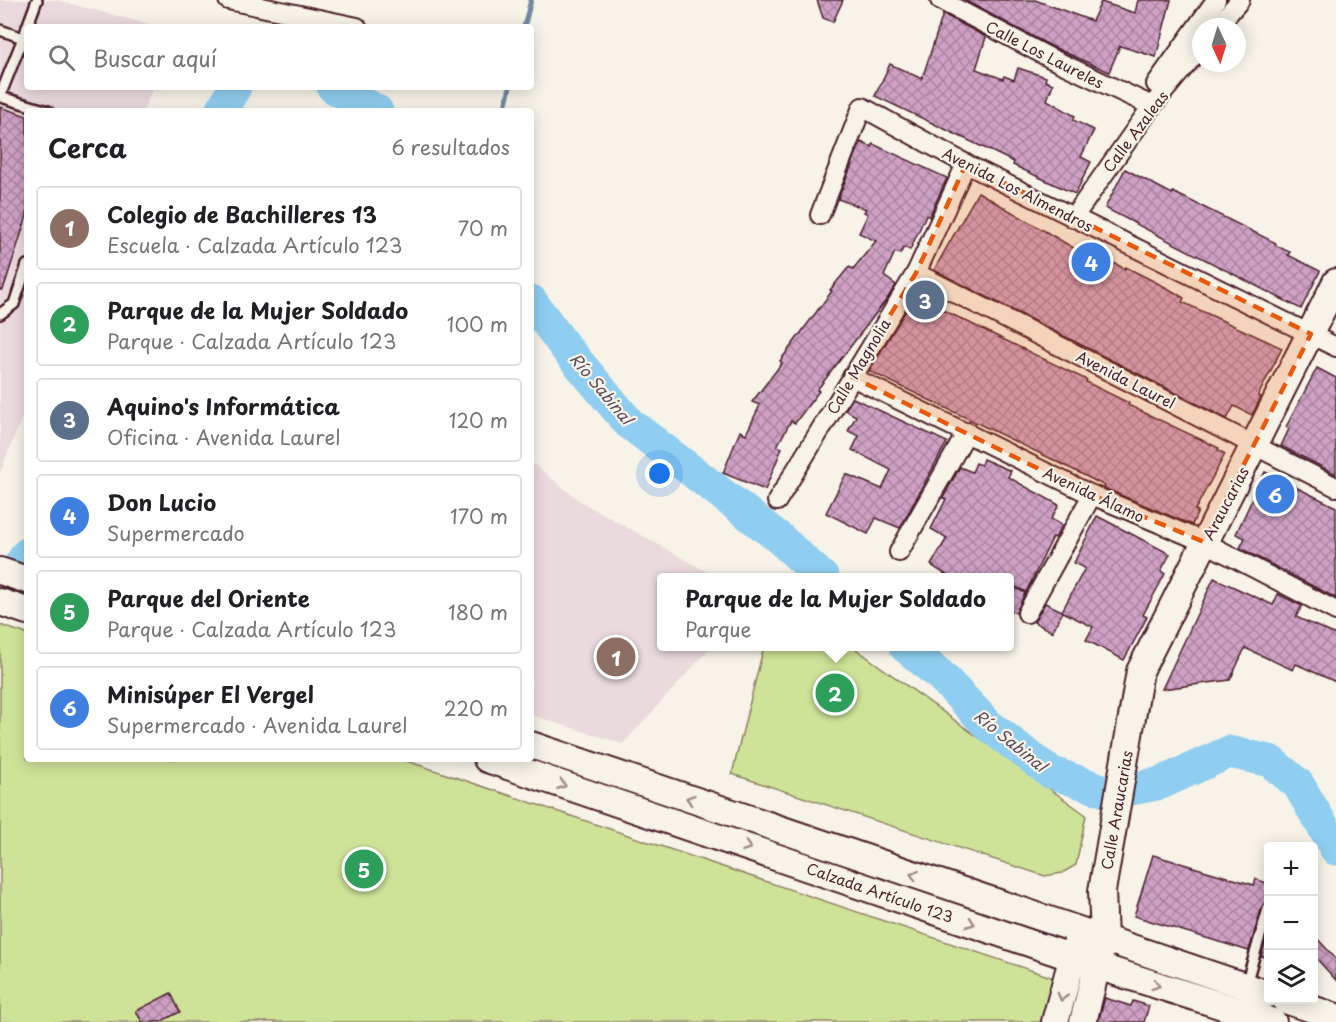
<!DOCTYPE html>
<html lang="es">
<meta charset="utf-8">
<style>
:root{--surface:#fff;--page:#f2f2f2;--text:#202124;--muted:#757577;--line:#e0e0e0;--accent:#c8321e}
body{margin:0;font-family:"Playpen Sans",sans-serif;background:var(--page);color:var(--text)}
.controls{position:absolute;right:18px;bottom:18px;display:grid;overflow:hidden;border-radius:6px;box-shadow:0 3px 15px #0003}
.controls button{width:54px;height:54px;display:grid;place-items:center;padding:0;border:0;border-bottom:2px solid var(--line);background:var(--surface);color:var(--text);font:30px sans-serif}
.compass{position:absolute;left:1192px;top:18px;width:54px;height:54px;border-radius:50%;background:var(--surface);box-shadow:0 3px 15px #0003;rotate:176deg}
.you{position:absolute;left:660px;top:474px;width:21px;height:21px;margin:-15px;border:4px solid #fff;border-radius:50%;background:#1a73e8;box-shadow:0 0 0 9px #1a73e833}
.badge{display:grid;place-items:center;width:39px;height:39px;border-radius:50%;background:var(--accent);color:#fff;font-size:20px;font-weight:700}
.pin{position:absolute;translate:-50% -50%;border:3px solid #fff;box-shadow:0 2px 6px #0006}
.popup{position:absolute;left:657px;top:573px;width:357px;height:78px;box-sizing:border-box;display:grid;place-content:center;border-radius:6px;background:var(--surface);filter:drop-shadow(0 2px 4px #0005);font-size:20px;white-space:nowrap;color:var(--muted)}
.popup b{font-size:22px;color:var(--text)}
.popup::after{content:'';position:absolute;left:50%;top:100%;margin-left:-12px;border:12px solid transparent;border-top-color:var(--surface)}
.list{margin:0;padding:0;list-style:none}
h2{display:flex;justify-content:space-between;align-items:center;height:78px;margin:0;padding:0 24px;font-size:26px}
h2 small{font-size:20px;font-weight:400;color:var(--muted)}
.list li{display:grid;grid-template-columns:39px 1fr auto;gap:18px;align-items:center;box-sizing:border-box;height:84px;margin:0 12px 12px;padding:0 12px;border:2px solid var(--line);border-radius:6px}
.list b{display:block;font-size:22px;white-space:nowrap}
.list p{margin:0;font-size:20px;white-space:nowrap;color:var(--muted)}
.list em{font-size:20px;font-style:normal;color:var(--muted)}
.icon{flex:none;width:33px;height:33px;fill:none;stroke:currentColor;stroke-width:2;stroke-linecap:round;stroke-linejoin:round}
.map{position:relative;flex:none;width:1336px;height:1022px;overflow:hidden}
.search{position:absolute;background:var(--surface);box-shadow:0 3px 15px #0003;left:24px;top:24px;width:510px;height:66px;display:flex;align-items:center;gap:15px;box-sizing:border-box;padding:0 21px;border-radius:6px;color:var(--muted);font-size:22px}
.panel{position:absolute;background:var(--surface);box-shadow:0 3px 15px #0003;left:24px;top:108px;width:510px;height:654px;border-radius:6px}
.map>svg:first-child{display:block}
.built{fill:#ebdadd}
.green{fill:#cfe398;stroke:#8c8162;stroke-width:1.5}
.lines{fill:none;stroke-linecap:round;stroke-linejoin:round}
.stream{stroke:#7388a1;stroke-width:5}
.river{stroke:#8fcef0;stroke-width:33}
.building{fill:url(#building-cross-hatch);stroke:#4a1f2b;stroke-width:1.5}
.lane-casing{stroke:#4a1f2b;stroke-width:14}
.street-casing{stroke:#4a1f2b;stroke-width:22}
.secondary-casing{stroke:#4a1f2b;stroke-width:30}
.lane{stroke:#f7f3e8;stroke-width:9}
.street{stroke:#f7f3e8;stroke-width:18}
.secondary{stroke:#f7f3e8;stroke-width:26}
.oneway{stroke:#a0898a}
.marked{fill:#e8590c;fill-opacity:0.2;stroke:#e8590c;stroke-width:4.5;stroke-dasharray:12 8;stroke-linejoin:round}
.labels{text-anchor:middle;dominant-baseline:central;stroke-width:4.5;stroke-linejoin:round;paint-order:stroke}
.street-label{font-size:15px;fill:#4a1f2b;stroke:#f7f3e8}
.water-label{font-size:16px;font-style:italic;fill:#5b4b5c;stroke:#f7f3e8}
</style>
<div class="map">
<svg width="1336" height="1022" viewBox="0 0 1336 1022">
<defs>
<pattern id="building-cross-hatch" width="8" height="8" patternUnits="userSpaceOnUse" patternTransform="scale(1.5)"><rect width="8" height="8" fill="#cea1c4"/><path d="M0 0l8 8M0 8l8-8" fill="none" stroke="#a9839f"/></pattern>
</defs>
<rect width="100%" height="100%" fill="#f7f3e8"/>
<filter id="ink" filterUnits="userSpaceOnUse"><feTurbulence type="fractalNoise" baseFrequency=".0167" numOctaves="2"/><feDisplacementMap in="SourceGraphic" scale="12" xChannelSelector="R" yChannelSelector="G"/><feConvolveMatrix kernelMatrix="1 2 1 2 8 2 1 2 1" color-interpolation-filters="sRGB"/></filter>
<g filter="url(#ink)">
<g class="built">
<polygon points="0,0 56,0 160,27 27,27 27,87 153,87 143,111 27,111 27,405 0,473"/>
<polygon points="531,462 580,501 716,577 661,578 661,646 711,647 623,744 531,715"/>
</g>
<g class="green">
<polygon points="0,625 27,634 27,759 401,759 1057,979 1045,1022 0,1022"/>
<polygon points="764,646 853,647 1086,815 1076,865 1062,873 1045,876 732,774"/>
</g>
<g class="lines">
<g class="stream">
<polyline points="524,27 531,0"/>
<polyline points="504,111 510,87"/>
</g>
<g class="river">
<polyline points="333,87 377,111"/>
<polyline points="221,111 235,87"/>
<polyline points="531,301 565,347 629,423 778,537 823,578"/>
<polyline points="0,598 27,554"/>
<polyline points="905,646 941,676 988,725 1050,772 1111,793 1161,783 1229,752 1270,761 1298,784 1336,849"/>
</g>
</g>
<g class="building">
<polygon points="817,0 843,0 833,22 823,18"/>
<polygon points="964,0 1035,0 1092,21 1101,2 1135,13 1138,0 1171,0 1156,57 1120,46 1109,72 1051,46"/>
<polygon points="943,14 986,37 976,69 1003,79 1004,76 1014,80 1018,68 1046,77 1045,81 1053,84 1047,100 1075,116 1073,120 1094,130 1081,157 1091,162 1075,194 1013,165 1014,162 875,96 890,64 922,79"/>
<polygon points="0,107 27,116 27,216 3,290 0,290"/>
<polygon points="861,142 872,147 873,144 947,178 929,217 926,215 910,250 904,247 900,254 895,252 884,276 896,285 887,299 817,390 819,391 795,423 791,421 777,446 782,448 765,490 723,473 740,431 746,434 760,405 752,402 782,363 780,361 832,291 830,290 849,267 853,269 876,241 859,233 868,214 864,212 866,209 838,199"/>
<polygon points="1125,169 1172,194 1173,192 1276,243 1275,245 1290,252 1288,255 1320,271 1301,309 1105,208"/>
<polygon points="978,192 1077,250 1079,248 1112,266 1114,263 1125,269 1126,267 1169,289 1184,298 1182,302 1282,348 1258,396 1261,397 1252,415 1234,406 1227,419 934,270"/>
<polygon points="910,304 933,315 937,307 1087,380 1086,382 1129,403 1128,405 1219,448 1218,450 1225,454 1195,510 1198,511 1192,525 1104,488 1105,486 1062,464 869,371"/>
<polygon points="1317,368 1336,378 1336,474 1281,446 1289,429 1286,427"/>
<polygon points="853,398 947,442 900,528 876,518 868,534 826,513 846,474 882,489 891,470 852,450 859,436 848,431 856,416 845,410"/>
<polygon points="983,459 1011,471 1008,477 1059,505 1051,519 1062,525 1055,538 1053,537 1026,592 1009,584 1009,578 951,578 931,565 947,538 931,529 946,499 943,498 960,467 972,472 976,463 981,465"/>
<polygon points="1265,472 1336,507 1336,598 1240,548 1245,538 1236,534"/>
<polygon points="1097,516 1170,554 1161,571 1165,574 1143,615 1147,617 1124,660 1086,640 1093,627 1063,612 1052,632 1034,622 1045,603 1062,611 1085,568 1074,563"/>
<polygon points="1214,578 1273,605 1278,594 1302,606 1296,617 1336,635 1336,682 1296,664 1293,670 1245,648 1230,680 1162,689"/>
<polygon points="1016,588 1025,593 1016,613 1009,610 1009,601"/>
<polygon points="1153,855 1254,885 1256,879 1269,884 1269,902 1262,907 1249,951 1134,916"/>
<polygon points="1269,931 1269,958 1261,956"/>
<polygon points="1314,935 1336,959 1336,980 1314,956"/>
<polygon points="171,993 180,1012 160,1022 142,1022 136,1011"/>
<polygon points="1105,998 1131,1006 1133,1001 1149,1006 1144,1022 1098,1022"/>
</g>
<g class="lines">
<defs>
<g id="lane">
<polyline points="27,27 37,0"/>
<polyline points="0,30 23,38"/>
<polyline points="0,96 27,28"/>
<polyline points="1,97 48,111"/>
<polyline points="0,314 14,304 27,265"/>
<polyline points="1246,984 1268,909"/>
</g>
<g id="street">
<polyline points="228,0 357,27"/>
<polyline points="940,0 1050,58 1152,106"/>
<polyline points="1217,27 1240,0"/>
<polyline points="1156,84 1216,0"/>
<polyline points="820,215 862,107 966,164 1336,347"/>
<polyline points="1073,218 1152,106 1201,47"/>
<polyline points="916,273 1336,487"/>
<polyline points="852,377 1092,495 1204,542 1336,611"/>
<polyline points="777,501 916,273 966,164"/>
<polyline points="899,552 967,432"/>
<polyline points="1027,613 1092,495"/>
</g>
<g id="secondary">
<polyline points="0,571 27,580"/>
<polyline points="0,602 27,611"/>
<polyline points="531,745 1268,994"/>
<polyline points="487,759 1097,966 1273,1022"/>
<polyline points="1285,1000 1336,1017"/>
<polyline points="1055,1022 1077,941"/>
<polyline points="1083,1022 1104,938 1102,891 1140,671 1336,282"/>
</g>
</defs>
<use href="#lane" class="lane-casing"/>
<use href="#street" class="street-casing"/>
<use href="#secondary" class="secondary-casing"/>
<use href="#lane" class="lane"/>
<use href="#street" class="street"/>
<use href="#secondary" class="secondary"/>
</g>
<defs><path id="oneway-chevron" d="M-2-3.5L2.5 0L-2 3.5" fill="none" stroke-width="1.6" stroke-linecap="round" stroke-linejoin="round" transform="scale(1.5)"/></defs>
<g class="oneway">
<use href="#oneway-chevron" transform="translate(562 785) rotate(19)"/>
<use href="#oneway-chevron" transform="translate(690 799) rotate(-161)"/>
<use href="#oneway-chevron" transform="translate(747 847) rotate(19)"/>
<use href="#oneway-chevron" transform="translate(914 875) rotate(-161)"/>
<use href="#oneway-chevron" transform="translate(971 923) rotate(19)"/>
<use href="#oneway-chevron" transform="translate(1156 985) rotate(18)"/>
<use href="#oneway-chevron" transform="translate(1062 997) rotate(105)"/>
</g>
</g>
<path class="marked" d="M966 164 1311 334 1204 542 1092 495 852 377 916 273Z"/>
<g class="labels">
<g class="street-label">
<text transform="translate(1045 54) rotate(27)">Calle Los Laureles</text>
<text transform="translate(1135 131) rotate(-53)">Calle Azaleas</text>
<text transform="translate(1018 189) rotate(27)">Avenida Los Almendros</text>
<text transform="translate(858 366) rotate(-59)">Calle Magnolia</text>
<text transform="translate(1126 379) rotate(27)">Avenida Laurel</text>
<text transform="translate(1094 494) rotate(25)">Avenida Álamo</text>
<text transform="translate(1225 503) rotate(-62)">Araucarias</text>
<text transform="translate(1116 810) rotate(-80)">Calle Araucarias</text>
<text transform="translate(880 892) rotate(19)">Calzada Artículo 123</text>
</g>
<g class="water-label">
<text transform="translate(602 388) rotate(50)">Río Sabinal</text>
<text transform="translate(1011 740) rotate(39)">Río Sabinal</text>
</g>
</g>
</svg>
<div class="controls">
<button>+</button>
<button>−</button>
<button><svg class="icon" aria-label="layers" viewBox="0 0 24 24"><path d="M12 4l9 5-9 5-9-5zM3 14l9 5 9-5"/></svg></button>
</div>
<svg class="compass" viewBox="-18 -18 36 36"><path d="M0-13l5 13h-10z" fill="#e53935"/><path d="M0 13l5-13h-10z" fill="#757577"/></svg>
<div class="you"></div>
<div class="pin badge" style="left:616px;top:657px;background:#8d6e63">1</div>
<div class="pin badge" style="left:835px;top:693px;background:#2e9e5b">2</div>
<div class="popup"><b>Parque de la Mujer Soldado</b>Parque</div>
<div class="pin badge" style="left:925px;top:300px;background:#5c6f8a">3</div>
<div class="pin badge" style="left:1091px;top:262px;background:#3f7fe0">4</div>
<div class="pin badge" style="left:364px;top:869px;background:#2e9e5b">5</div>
<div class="pin badge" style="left:1275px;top:494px;background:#3f7fe0">6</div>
<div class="search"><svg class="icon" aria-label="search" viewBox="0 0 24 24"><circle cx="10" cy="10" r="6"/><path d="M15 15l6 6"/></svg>Buscar aquí</div>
<section class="panel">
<h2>Cerca<small>6 resultados</small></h2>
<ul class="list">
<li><span class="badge" style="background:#8d6e63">1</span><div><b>Colegio de Bachilleres 13</b><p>Escuela · Calzada Artículo 123</p></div><em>70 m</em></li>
<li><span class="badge" style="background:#2e9e5b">2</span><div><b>Parque de la Mujer Soldado</b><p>Parque · Calzada Artículo 123</p></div><em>100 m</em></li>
<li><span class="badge" style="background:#5c6f8a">3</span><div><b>Aquino's Informática</b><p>Oficina · Avenida Laurel</p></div><em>120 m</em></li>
<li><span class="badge" style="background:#3f7fe0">4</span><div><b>Don Lucio</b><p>Supermercado</p></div><em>170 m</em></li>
<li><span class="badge" style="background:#2e9e5b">5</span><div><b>Parque del Oriente</b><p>Parque · Calzada Artículo 123</p></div><em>180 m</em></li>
<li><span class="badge" style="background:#3f7fe0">6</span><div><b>Minisúper El Vergel</b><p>Supermercado · Avenida Laurel</p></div><em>220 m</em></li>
</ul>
</section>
</div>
